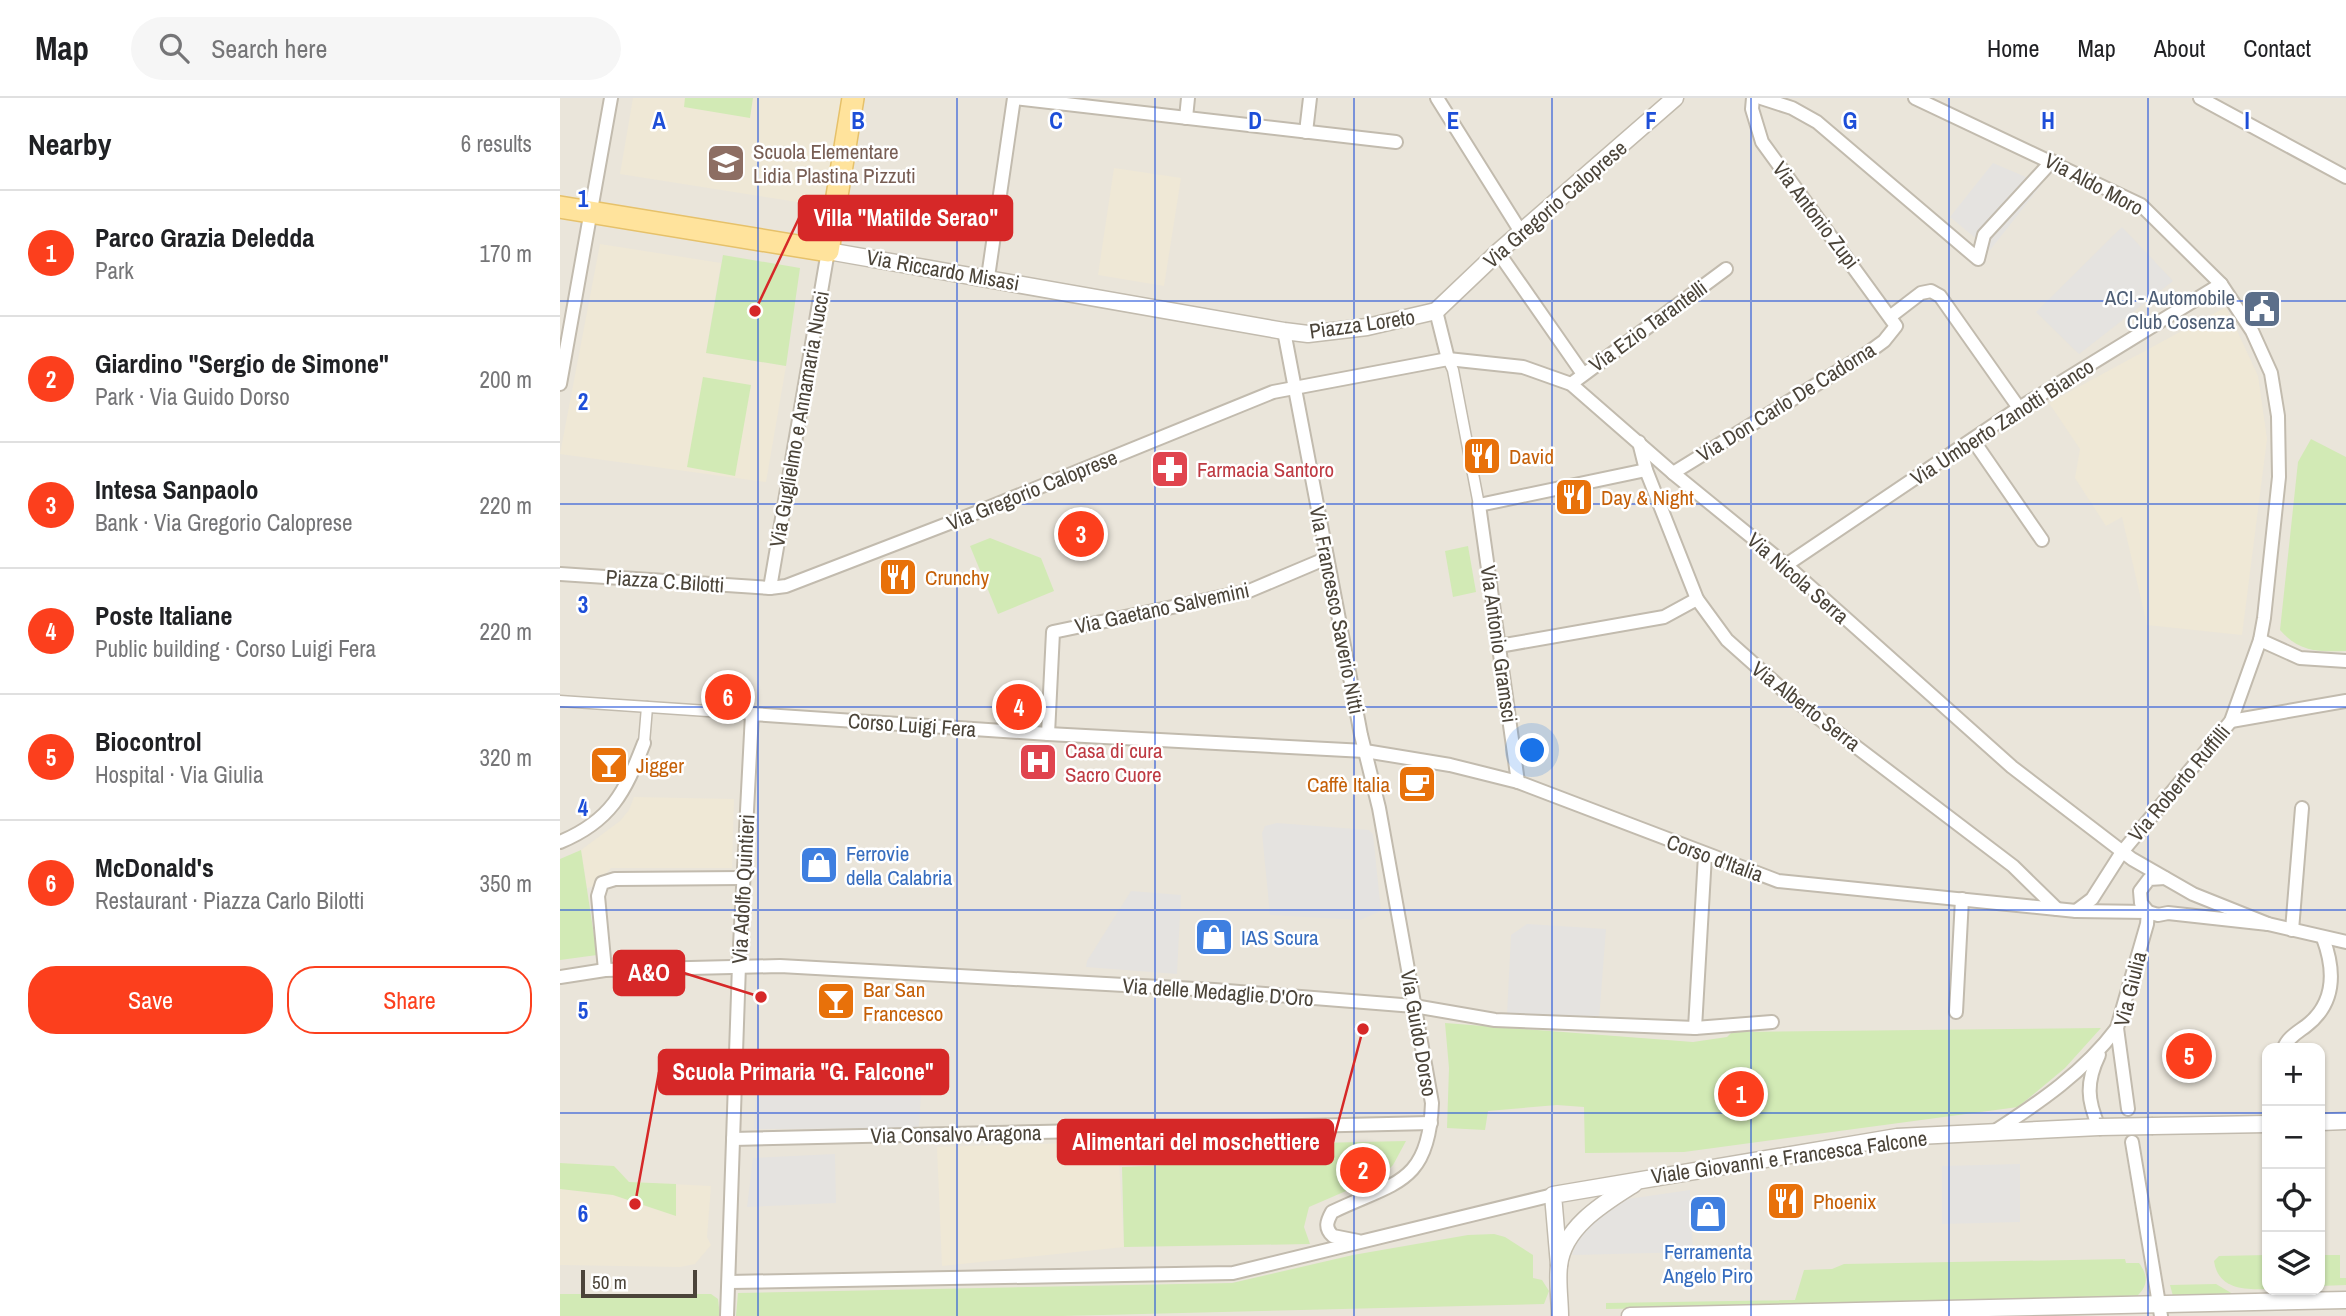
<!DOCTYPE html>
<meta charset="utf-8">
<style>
:root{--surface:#fff;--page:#f6f6f6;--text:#202124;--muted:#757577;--line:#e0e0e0;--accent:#fc3f1d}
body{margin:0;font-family:"Archivo Narrow",sans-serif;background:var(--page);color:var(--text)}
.controls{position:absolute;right:21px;bottom:21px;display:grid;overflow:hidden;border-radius:14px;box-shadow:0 2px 5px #0004}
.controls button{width:63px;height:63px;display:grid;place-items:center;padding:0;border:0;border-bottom:2px solid var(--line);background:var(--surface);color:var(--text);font:35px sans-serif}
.scale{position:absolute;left:21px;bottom:18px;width:116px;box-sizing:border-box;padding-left:7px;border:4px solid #4b4439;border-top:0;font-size:19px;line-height:24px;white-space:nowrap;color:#4b4439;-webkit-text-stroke:5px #fff;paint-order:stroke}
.you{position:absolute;left:973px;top:653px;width:24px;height:24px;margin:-18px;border:5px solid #fff;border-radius:50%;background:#1a73e8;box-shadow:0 0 0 10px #1a73e833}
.badge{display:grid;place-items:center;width:46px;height:46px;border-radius:50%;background:var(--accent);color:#fff;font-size:23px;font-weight:700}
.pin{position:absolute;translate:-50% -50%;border:4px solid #fff;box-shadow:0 2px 7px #0006}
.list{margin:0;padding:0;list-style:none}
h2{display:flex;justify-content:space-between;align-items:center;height:91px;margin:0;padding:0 28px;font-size:30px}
h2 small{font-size:23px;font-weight:400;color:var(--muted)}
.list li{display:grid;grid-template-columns:46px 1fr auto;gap:21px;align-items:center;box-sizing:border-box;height:126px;padding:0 28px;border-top:2px solid var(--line)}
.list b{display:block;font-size:26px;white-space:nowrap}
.list p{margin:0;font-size:23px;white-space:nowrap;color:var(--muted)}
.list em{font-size:23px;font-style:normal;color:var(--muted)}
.actions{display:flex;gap:14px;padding:21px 28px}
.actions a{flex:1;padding:16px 0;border:2px solid var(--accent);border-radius:28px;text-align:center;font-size:24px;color:var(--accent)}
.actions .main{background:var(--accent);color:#fff}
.icon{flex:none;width:38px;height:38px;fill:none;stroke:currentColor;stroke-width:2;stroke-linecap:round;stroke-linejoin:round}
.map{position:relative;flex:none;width:1786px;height:1218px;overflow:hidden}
header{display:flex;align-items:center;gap:42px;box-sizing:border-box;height:98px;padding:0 35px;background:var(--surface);border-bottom:2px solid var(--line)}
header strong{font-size:33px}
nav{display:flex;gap:38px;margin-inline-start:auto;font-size:24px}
.search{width:490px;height:63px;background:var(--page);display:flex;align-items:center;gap:18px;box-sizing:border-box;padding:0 24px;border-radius:38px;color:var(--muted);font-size:26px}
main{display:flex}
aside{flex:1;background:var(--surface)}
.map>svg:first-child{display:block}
.residential{fill:#eae5da;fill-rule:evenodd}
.education{fill:#efe8d6}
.green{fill:#d2eab5}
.parking{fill:#e5e3e0}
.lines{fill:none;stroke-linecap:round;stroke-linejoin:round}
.pedestrian-casing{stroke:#c2bbae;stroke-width:13}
.minor-casing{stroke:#c2bbae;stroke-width:16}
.tertiary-casing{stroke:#c2bbae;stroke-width:19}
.primary-casing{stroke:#e6c16a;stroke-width:24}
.pedestrian{stroke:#fff;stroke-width:10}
.minor{stroke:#fff;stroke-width:12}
.tertiary{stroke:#fff;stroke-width:16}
.primary{stroke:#ffe39c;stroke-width:21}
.tertiary-bridge-casing{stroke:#c2bbae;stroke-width:19;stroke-linecap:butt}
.tertiary-bridge{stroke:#fff;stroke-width:16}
.grid{fill:none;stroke:#1d4ed8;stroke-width:2;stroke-opacity:0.55}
.labels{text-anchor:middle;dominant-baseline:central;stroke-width:5;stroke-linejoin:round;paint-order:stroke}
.education-label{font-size:21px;fill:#785e54;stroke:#fff;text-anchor:start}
.street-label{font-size:21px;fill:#4b4439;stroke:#fff}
.service-label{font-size:21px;fill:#4e5e75;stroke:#fff;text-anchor:end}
.food-label{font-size:21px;fill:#c56008;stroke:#fff;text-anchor:start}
.health-label{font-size:21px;fill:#be3a42;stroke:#fff;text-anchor:start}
.shop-label{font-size:21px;fill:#366cbe;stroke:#fff;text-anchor:start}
.grid-label{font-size:23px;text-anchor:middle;font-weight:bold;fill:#1d4ed8;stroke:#fff;stroke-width:5;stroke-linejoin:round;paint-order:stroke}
.leader{fill:none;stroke:#d62828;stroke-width:2.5}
.callout-dot{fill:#d62828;stroke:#fff;stroke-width:2.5}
.callout{fill:#d62828;stroke:#d62828;stroke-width:2.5}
.callout-label{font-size:23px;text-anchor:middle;font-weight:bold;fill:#fff}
</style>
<header>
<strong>Map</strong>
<div class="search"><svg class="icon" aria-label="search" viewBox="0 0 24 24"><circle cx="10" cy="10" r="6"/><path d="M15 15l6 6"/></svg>Search here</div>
<nav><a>Home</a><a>Map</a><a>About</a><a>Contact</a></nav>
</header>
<main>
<aside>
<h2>Nearby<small>6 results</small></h2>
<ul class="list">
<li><span class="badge">1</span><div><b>Parco Grazia Deledda</b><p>Park</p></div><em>170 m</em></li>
<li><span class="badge">2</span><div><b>Giardino &quot;Sergio de Simone&quot;</b><p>Park · Via Guido Dorso</p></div><em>200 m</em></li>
<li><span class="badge">3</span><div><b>Intesa Sanpaolo</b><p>Bank · Via Gregorio Caloprese</p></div><em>220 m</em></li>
<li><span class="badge">4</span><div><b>Poste Italiane</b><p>Public building · Corso Luigi Fera</p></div><em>220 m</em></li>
<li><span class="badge">5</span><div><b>Biocontrol</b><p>Hospital · Via Giulia</p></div><em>320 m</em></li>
<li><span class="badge">6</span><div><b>McDonald's</b><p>Restaurant · Piazza Carlo Bilotti</p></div><em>350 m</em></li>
</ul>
<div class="actions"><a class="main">Save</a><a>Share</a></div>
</aside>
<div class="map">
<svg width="1786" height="1218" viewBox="0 0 1786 1218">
<rect width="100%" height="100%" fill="#f6f3ec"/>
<path class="residential" d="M0 0H1786V1218H0ZM1707 950H1760V1192H1707Z"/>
<g class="education">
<polygon points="73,0 282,0 263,108 60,76"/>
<polygon points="554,70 621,80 604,188 538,177"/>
<polygon points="40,146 161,165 146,255 226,268 206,384 0,356"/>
<polygon points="1666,209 1698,278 1707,341 1682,537 1587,527 1562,419 1546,428 1515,380 1520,351 1489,305"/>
<polygon points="74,699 174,701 172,770 51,770 35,788 27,790 21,752 60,723 69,712"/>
<polygon points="511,1045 558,1048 564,1149 382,1168 377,1049"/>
<polygon points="0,1065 54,1068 69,1084 151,1088 147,1139 151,1147 135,1166 120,1169 0,1167"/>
</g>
<g class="green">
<polygon points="125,0 193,0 190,20 124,9"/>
<polygon points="163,157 240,170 226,268 146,255"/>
<polygon points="143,279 191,287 175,378 127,369"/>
<path d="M1751 341 1786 359V553C1758 554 1739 554 1720 532L1738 364Z"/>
<polygon points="430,440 481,460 494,493 438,516 410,448"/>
<polygon points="908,448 916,494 893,499 885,453"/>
<polygon points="21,752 37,857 0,862 0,761"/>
<polygon points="885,925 1133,944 1167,939 1172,934 1541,930 1505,970 1458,1009 1124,1054 1025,1055 1024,1009 997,1007 928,1013 925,1032 887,1030 889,970"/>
<polygon points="846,1043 833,1067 823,1077 749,1109 744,1129 750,1146 564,1149 562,1069 646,1065 661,1047"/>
<polygon points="0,1065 54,1068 69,1084 116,1086 116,1118 53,1097 0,1091"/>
<polygon points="934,1136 945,1139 973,1157 973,1180 982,1182 989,1193 984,1206 502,1218 176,1218 178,1195 672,1185 793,1157 908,1137"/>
<path d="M1707 1157V1191C1684 1192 1658 1191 1654 1163L1659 1158Z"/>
<polygon points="1760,1157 1780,1157 1780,1180 1786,1180 1786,1187 1760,1188"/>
<path d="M1565 1161 1566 1165H1579C1590 1180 1587 1190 1574 1201L1046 1211V1205L1235 1202 1244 1172 1272 1171 1284 1166Z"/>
<polygon points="1656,1186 1678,1199 1613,1198 1610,1187"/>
<polygon points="0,1196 151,1196 158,1201 160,1218 0,1218"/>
</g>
<g class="parking">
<polygon points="1433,65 1482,86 1430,152 1390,119"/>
<polygon points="1562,129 1613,183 1519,256 1476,214"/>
<polygon points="717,725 809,732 813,736 821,813 800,822 710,817 702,735 705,728"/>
<polygon points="571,793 621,797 617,876 526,869 527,863"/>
<polygon points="967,826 1046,831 1039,922 947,916 951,837"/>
<polygon points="197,968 362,975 359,1030 194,1031"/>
<polygon points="275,1056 276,1105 187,1109 193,1060"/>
<polygon points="1460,1066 1460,1124 1382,1126 1382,1068"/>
<polygon points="1130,1092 1133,1154 1012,1157 1017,1143 1030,1125 1057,1106 1068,1101"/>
</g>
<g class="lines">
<defs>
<g id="pedestrian">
<polyline points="888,261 893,272 919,407"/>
<polyline points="0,603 192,616"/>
<polyline points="84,645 87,609"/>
</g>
<g id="minor">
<polyline points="454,0 836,44"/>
<polyline points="877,0 961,134"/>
<polyline points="1201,0 1232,10 1257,24 1418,161 1424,137 1492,63"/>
<polyline points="1355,0 1581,107 1661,186 1692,233 1711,275 1718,318 1719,379 1704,520 1700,542 1671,623 1562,754 1532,801 1516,813"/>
<polyline points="1640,0 1786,79"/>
<polyline points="626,20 628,0"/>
<polyline points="746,34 750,0"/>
<polyline points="938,154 1023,276"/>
<polyline points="428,179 454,0"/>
<polyline points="876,213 888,261"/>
<polyline points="1331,218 1361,195 1371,193 1380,198 1459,310"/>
<path d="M724 233 801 637 819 710 872 1005C869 1087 834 1084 772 1114 767 1123 764 1130 773 1138L798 1143"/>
<polyline points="0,286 51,0"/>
<polyline points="1011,286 1166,171"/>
<polyline points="1413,342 1482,442"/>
<polyline points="1079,344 1086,372 1137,501 1167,542 1232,600 1453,768 1497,811"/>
<polyline points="1113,375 1309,254 1324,243 1336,228 1202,44 1192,11 1193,0"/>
<polyline points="1226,467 1459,310 1661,186"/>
<polyline points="0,476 210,490 226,488 413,416 713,294 888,261 963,269 1011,286 1113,375 1226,467 1452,669 1572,761 1633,796 1708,826 1786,844"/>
<polyline points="210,490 268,153"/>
<polyline points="1700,542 1740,560 1786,563"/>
<polyline points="939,548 1104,519 1137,501"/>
<polyline points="1671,623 1786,603"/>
<polyline points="488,636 493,534 689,493 767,460"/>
<polyline points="958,684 919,407 1086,372"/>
<path d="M0 744C51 723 65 694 84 645"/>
<polyline points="1732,832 1742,710"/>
<polyline points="45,872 38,798 42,785 55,781 183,780"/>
<polyline points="0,879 45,872 220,868 654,892 854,908 935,922 1135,930 1212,924"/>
<polyline points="1396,914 1402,801"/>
<polyline points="1135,930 1145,757"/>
<path d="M1724 950C1727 940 1738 934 1746 928 1776 905 1775 872 1763 840"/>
<polyline points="1568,1011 1557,930 1587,826 1588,814 1581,805 1580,793 1589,781 1605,780"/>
<path d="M1539 1029C1527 1002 1526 984 1539 957"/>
<path d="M1435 1033C1480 1004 1524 974 1557 930"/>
<polyline points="173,1041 871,1025"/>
<polyline points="1572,1044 1601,1218"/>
<polyline points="169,1184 673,1175 993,1097"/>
<polyline points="167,1218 179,867 192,616 488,636 805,653 890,667 958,684 1218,783 1516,813 1588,814 1598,817 1608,815 1708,826"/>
</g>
<g id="tertiary">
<polyline points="268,153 724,233 748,236 807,229 876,213 938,154 1115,0"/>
<polyline points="1760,1024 1786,1023"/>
<polyline points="1593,1028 1707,1026"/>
<polyline points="999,1167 993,1097 1337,1039 1539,1029"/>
<path d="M1000 1218C1000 1202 997 1184 999 1168 1003 1129 1044 1105 1074 1086"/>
<polyline points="1070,1218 1786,1202"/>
</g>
<polyline id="primary" points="0,109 268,153 293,0"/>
</defs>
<use href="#pedestrian" class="pedestrian-casing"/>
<use href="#minor" class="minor-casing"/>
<use href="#tertiary" class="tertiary-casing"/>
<use href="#primary" class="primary-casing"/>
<use href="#pedestrian" class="pedestrian"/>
<use href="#minor" class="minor"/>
<use href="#tertiary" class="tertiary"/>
<use href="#primary" class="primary"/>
<defs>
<polyline id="tertiary-bridge" points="1539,1029 1593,1028"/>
</defs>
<use href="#tertiary-bridge" class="tertiary-bridge-casing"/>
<use href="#tertiary-bridge" class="tertiary-bridge"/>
</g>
<path class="grid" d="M198 0V1218M397 0V1218M595 0V1218M794 0V1218M992 0V1218M1191 0V1218M1389 0V1218M1588 0V1218M0 203H1786M0 406H1786M0 609H1786M0 812H1786M0 1015H1707M1760 1015H1786"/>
<defs>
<symbol id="school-square" viewBox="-11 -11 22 22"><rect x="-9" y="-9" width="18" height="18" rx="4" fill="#8d6e63" stroke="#fff"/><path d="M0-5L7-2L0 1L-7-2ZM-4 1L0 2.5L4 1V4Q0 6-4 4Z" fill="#fff"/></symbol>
<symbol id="civic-square" viewBox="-11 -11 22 22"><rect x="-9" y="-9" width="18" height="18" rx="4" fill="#5c6f8a" stroke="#fff"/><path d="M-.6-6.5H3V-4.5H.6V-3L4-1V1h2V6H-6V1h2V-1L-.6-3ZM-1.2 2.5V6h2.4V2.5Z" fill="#fff"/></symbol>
<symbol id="restaurant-square" viewBox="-11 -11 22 22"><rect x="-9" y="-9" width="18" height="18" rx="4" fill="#e8710a" stroke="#fff"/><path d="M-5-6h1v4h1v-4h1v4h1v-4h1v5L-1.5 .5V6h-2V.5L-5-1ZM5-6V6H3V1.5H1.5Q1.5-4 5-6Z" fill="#fff"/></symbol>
<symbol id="pharmacy-square" viewBox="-11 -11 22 22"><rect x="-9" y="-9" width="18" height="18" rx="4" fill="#e0444e" stroke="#fff"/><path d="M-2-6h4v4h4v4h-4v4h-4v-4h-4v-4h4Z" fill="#fff"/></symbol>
<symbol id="hospital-square" viewBox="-11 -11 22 22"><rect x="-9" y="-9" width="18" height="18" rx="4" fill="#e0444e" stroke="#fff"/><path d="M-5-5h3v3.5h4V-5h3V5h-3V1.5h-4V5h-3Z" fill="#fff"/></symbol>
<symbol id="bar-square" viewBox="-11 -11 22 22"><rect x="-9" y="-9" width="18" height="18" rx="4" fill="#e8710a" stroke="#fff"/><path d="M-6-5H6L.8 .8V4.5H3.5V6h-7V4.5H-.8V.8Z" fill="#fff"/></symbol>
<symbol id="cafe-square" viewBox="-11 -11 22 22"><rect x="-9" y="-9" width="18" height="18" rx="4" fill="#e8710a" stroke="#fff"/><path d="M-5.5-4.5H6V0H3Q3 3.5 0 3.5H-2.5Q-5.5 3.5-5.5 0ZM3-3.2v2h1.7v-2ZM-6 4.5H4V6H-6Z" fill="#fff"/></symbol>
<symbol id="shop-square" viewBox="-11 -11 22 22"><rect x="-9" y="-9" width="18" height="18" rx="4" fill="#3f7fe0" stroke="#fff"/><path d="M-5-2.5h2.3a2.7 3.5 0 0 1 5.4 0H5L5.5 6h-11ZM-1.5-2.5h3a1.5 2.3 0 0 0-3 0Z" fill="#fff"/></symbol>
</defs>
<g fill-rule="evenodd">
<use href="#school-square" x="144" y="43" width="44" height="44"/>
<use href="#civic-square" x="1680" y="189" width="44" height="44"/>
<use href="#restaurant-square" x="900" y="336" width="44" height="44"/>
<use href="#pharmacy-square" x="588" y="349" width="44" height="44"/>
<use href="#restaurant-square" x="992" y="377" width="44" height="44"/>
<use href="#restaurant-square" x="316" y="457" width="44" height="44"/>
<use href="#hospital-square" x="456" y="642" width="44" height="44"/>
<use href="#bar-square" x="27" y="645" width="44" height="44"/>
<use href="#cafe-square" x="835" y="664" width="44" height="44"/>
<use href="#shop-square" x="237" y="745" width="44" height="44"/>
<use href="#shop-square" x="632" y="817" width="44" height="44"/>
<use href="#bar-square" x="254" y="881" width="44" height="44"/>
<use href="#restaurant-square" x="1204" y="1081" width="44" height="44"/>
<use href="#shop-square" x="1126" y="1094" width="44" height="44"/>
</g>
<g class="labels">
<g class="education-label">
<text x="193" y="53">Scuola Elementare<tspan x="193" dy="24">Lidia Plastina Pizzuti</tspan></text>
</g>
<g class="street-label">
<text transform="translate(1534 86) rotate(28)">Via Aldo Moro</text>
<text transform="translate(995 106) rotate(-41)">Via Gregorio Caloprese</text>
<text transform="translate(1256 117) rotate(53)">Via Antonio Zupi</text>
<text transform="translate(383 172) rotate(10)">Via Riccardo Misasi</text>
<text transform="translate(802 226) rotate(-8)">Piazza Loreto</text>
<text transform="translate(1088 228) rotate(-36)">Via Ezio Tarantelli</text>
<text transform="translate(1226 304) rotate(-32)">Via Don Carlo De Cadorna</text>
<text transform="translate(239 321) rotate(-80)">Via Guglielmo e Annamaria Nucci</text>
<text transform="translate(1442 324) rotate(-33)">Via Umberto Zanotti Bianco</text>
<text transform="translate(472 392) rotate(-22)">Via Gregorio Caloprese</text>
<text transform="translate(1238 480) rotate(41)">Via Nicola Serra</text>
<text transform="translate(105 483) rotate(4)">Piazza C.Bilotti</text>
<text transform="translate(602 510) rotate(-12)">Via Gaetano Salvemini</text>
<text transform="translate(777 512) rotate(79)">Via Francesco Saverio Nitti</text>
<text transform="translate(939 546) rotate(82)">Via Antonio Gramsci</text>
<text transform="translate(1246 608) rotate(38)">Via Alberto Serra</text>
<text transform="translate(352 627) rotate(4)">Corso Luigi Fera</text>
<text transform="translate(1619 685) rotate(-50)">Via Roberto Ruffilli</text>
<text transform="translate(1155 760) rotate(20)">Corso d'Italia</text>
<text transform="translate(183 791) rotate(-87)">Via Adolfo Quintieri</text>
<text transform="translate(1570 891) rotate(-76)">Via Giulia</text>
<text transform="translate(658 894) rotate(4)">Via delle Medaglie D'Oro</text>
<text transform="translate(859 935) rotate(80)">Via Guido Dorso</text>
<text transform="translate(396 1036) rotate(-1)">Via Consalvo Aragona</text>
<text transform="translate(1229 1059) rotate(-8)">Viale Giovanni e Francesca Falcone</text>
</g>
<g class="service-label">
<text x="1675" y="199">ACI - Automobile<tspan x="1675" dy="24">Club Cosenza</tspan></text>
</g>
<g class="food-label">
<text x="949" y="358">David</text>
<text x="1041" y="399">Day &amp; Night</text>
<text x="365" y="479">Crunchy</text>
<text x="76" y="667">Jigger</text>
<text x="830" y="686" text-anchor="end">Caffè Italia</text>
<text x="303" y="891">Bar San<tspan x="303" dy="24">Francesco</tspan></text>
<text x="1253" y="1103">Phoenix</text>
</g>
<g class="health-label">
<text x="637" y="371">Farmacia Santoro</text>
<text x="505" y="652">Casa di cura<tspan x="505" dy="24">Sacro Cuore</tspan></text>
</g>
<g class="shop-label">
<text x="286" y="755">Ferrovie<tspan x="286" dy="24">della Calabria</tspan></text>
<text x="681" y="839">IAS Scura</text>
<text x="1148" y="1153" text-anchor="middle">Ferramenta<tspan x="1148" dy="24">Angelo Piro</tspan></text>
</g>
</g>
<g class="grid-label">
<text x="99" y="31">A</text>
<text x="298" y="31">B</text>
<text x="496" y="31">C</text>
<text x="695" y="31">D</text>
<text x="893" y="31">E</text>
<text x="1091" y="31">F</text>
<text x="1290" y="31">G</text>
<text x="1488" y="31">H</text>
<text x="1687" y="31">I</text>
<text x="23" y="109">1</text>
<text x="23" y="312">2</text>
<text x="23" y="515">3</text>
<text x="23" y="718">4</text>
<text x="23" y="921">5</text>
<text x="23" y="1124">6</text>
</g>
<path class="leader" d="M195 213L239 120M201 899L124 875M75 1106L99 974M803 931L773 1044"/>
<g class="callout-dot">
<circle cx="195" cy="213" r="7"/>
<circle cx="201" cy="899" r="7"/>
<circle cx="75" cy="1106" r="7"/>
<circle cx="803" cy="931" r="7"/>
</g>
<g class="callout">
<rect x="239" y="98" width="213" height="44" rx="7"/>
<rect x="54" y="853" width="70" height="44" rx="7"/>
<rect x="99" y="952" width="289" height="44" rx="7"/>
<rect x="498" y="1022" width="275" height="44" rx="7"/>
</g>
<g class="callout-label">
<text x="346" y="128">Villa "Matilde Serao"</text>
<text x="89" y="883">A&amp;O</text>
<text x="243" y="982">Scuola Primaria "G. Falcone"</text>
<text x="636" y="1052">Alimentari del moschettiere</text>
</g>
</svg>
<div class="controls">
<button>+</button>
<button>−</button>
<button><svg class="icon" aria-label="locate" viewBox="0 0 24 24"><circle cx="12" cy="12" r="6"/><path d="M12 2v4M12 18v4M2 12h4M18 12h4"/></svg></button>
<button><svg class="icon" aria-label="layers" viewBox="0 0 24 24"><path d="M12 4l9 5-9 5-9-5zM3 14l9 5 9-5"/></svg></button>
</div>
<div class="scale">50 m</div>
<div class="you"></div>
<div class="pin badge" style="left:1181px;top:996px">1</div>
<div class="pin badge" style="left:803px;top:1072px">2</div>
<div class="pin badge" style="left:521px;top:436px">3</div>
<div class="pin badge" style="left:459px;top:609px">4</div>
<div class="pin badge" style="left:1629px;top:958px">5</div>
<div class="pin badge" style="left:168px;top:599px">6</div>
</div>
</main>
